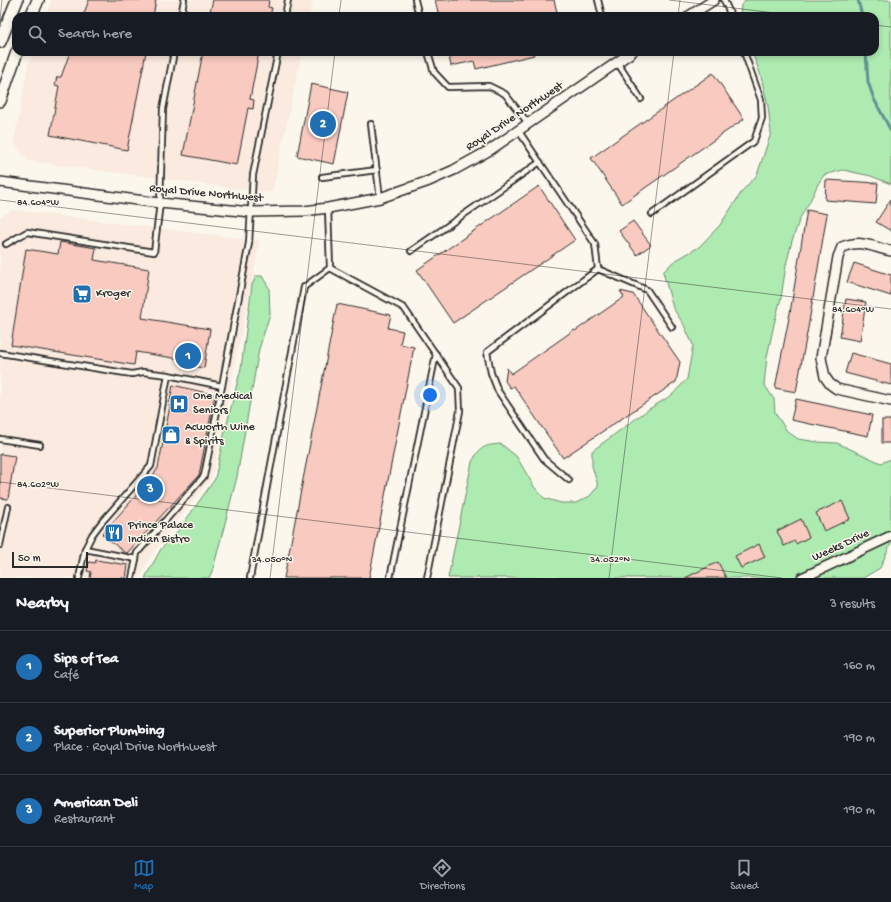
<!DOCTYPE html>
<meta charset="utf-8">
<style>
:root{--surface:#171b24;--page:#242831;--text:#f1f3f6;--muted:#9ea1a6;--line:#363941;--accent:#1f6fb2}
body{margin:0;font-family:"Gochi Hand",sans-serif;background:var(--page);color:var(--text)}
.scale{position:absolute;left:12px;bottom:10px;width:76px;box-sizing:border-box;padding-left:4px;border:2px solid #2b2b2b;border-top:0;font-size:11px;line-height:14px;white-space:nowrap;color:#2b2b2b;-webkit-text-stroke:3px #fbf7ec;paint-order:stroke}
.you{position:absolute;left:430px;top:395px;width:14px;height:14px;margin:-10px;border:3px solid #fff;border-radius:50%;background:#1a73e8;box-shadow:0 0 0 6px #1a73e833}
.badge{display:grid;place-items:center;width:26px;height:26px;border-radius:50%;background:var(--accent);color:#fff;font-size:13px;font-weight:700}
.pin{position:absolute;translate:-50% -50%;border:2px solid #fff;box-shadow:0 1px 4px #0006}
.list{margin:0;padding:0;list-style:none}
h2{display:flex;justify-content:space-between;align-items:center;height:52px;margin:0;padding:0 16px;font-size:17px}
h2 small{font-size:13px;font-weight:400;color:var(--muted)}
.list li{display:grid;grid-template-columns:26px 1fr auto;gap:12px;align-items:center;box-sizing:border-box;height:72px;padding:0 16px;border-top:1px solid var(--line)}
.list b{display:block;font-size:15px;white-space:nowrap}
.list p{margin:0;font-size:13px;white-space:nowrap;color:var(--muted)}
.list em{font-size:13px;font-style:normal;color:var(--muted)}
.icon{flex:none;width:22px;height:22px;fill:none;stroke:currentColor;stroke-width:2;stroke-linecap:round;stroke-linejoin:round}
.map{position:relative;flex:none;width:891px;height:578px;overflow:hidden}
.search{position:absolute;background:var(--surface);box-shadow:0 2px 6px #0003;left:12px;right:12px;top:12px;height:44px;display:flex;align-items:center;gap:10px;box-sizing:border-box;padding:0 14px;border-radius:12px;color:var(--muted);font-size:15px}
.sheet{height:268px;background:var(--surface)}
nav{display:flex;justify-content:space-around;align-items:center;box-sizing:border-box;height:56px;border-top:1px solid var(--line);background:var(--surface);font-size:11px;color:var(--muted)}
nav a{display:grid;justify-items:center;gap:2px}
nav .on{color:var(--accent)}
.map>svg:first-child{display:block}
.built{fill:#faeadf}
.green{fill:#aeebb1;stroke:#6c8b6e}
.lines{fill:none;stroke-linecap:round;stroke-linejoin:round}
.stream{stroke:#619296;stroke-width:3}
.building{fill:#f9cac0;stroke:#2b2b2b}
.service-casing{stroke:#2b2b2b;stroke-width:8}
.minor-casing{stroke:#2b2b2b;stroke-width:12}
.tertiary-casing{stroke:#2b2b2b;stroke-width:14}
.service{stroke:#fbf7ec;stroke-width:4.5}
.minor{stroke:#fbf7ec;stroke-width:9}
.tertiary{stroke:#fbf7ec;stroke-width:11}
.ticks{fill:none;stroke:#2b2b2b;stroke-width:1;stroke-opacity:0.45}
.labels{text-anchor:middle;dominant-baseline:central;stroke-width:3;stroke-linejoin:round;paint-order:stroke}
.street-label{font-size:12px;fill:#2b2b2b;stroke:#fbf7ec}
.poi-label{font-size:12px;fill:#2b2b2b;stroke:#fbf7ec;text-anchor:start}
.ticks-label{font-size:10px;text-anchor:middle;fill:#2b2b2b;stroke:#fbf7ec;stroke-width:3;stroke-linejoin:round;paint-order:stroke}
</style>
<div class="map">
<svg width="891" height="578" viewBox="0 0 891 578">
<rect width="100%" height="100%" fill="#fbf7ec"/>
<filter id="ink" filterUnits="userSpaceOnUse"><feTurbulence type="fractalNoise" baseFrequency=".025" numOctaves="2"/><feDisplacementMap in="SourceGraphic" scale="8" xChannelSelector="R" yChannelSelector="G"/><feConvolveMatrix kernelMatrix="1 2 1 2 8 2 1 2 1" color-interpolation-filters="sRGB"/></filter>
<g filter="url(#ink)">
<g class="built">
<polygon points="52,0 313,0 309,16 46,16"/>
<polygon points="33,52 302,52 272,193 28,161 14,143 28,65"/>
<polygon points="13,210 260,241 212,477 150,556 140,578 0,578 0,217"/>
</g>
<g class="green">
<path d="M746 0H891V184L871 176 843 170 824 175 818 184 810 201 800 218 792 241 786 265 781 298 774 324 767 357 764 384 774 399 775 413 787 431 798 439 818 442 837 443 881 463 891 459V543L880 568 863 578H448L472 462C480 447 484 445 501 444L516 456 535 488 544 498 561 503H576L590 496 598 486 592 466V451L649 409 672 395 687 379 693 345 684 325 673 308 663 272 673 262 699 247 720 225 743 190 757 175 771 133 768 106 760 73 752 52H875V16H740L741 5Z"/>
<polygon points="256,276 262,276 269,288 270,314 259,349 237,477 213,569 209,578 145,578 161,549 178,531 215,479 223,439 241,368 252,285"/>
</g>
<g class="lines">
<g class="stream">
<polyline points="858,0 862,16"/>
<polyline points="866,52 868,82 874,99 891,131"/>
</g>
</g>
<g class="building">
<polygon points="89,0 156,0 153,16 83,16"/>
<polygon points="213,0 269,0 268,7 272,8 270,16 209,16"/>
<polygon points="435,0 554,0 558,16 439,16"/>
<polygon points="70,52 146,52 127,150 50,135 59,86 55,85 57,77 61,77"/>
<polygon points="203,52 259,52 250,99 254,100 253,109 248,108 237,165 183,155"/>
<polygon points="448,52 533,52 534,55 476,69 474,61 451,66"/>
<polygon points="713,73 744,119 622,204 591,158"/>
<polygon points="311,84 348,92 334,164 297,156"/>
<polygon points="826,180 878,183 876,204 825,200"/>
<polygon points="539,186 575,240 453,323 417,270"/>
<polygon points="891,199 891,231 876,222"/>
<polygon points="807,210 827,214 808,328 796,392 775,388 790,313"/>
<polygon points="633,221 651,245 637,255 619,231"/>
<polygon points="60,242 96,248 94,260 149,269 142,318 210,329 204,368 191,366 192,361 136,352 134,365 11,345 26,249 58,254"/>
<polygon points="854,263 891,275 891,296 847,282"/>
<polygon points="620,291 633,294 680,362 676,382 563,458 514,386 510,388 505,381 507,368 511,374 574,330 575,331 624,297"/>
<polygon points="846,299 866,302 860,341 840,337"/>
<polygon points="337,304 391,315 388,328 403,331 400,344 414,347 369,578 284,578"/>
<polygon points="851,353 891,364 891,385 845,373"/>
<polygon points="173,385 215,395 199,475 127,553 125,553 102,534 150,480 158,468 170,406 169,406"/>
<polygon points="796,399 872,415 868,436 791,420"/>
<rect x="882" y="420" width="9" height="23"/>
<polygon points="0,454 15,456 8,499 0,498"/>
<polygon points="842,501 850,519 824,531 816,513"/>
<polygon points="801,519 809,537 796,544 795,541 784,546 777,531"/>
<polygon points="759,544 765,557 741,568 735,556"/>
<polygon points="96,560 128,565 126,578 90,578 91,572 87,571 89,562 95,563"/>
<polygon points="718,562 726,578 685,578"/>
</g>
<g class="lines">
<defs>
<g id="service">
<polyline points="415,0 419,16"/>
<polyline points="598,0 602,16"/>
<polyline points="724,0 731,16"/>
<polyline points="181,16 184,0"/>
<polyline points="285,16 288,0"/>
<polyline points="428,52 434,72 448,87 489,86 505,94 528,123"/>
<polyline points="617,62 641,99"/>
<polyline points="371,124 380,198"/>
<polyline points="518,130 595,244 598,269 487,352 491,373 498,391 544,459 569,480"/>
<polyline points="322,177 377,170"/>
<polyline points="328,208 330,268"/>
<polyline points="652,214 754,141 762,118 761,100 744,52"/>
<polyline points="6,244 27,232 154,252 160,203 163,109 174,52"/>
<polyline points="411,251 540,162"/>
<polyline points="330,268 404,308 459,388 460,411 427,578"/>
<polyline points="598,269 647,290 672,327"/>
<polyline points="0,353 119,372 132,374 143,372 168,375 222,386 249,243 253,175 278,52"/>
<polyline points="0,439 40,445"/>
<polyline points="0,545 8,507"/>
<polyline points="85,549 136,559 137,553 204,476 222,386"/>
<polyline points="79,578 85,549 92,535 101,523 151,466 168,375"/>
<polyline points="132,578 136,559"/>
<polyline points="250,578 304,287 330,268"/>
<polyline points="390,578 436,354"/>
</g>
<g id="minor">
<polyline points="689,16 714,0"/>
<polyline points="0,182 160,203 251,212 304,211 328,208 380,198 429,181 454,170 490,150 632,52"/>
<path d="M891 251C872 247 862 239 842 247L838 257 821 358 825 377 830 384 837 389 891 401"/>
<polyline points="802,578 891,536"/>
</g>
<g id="tertiary">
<polyline points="31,16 38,0"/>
<polyline points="0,42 17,0"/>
<polyline points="0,101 17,52"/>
</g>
</defs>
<use href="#service" class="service-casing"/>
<use href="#minor" class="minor-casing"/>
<use href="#tertiary" class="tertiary-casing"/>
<use href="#service" class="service"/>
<use href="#minor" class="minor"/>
<use href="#tertiary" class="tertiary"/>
</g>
</g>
<path class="ticks" d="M669 0 799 16M339 16 341 0M678 16 680 0M0 20 2 0M875 25 891 27M0 200 891 309M0 482 782 578M270 578 335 52M609 578 674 52"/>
<defs>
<symbol id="supermarket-square" viewBox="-11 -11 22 22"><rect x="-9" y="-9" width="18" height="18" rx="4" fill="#1f6fb2" stroke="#fbf7ec"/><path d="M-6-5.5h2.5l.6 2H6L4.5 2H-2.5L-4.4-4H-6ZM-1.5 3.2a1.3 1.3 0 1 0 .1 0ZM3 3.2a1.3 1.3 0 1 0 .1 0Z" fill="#fff"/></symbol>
<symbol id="hospital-square" viewBox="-11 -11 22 22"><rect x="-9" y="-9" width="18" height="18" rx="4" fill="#1f6fb2" stroke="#fbf7ec"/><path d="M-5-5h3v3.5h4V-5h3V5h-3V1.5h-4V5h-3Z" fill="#fff"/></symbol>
<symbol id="shop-square" viewBox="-11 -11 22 22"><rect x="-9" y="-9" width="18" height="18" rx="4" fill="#1f6fb2" stroke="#fbf7ec"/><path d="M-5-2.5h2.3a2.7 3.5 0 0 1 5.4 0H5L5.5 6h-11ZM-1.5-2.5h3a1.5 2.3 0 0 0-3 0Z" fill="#fff"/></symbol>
<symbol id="restaurant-square" viewBox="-11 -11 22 22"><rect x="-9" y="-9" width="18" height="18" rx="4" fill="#1f6fb2" stroke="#fbf7ec"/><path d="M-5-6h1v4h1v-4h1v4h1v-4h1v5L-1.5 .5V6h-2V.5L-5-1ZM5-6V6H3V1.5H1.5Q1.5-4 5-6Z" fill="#fff"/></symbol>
</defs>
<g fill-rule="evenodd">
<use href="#supermarket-square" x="71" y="283" width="22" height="22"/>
<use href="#hospital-square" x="168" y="393" width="22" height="22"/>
<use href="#shop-square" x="160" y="424" width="22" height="22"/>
<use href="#restaurant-square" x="103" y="522" width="22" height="22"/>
</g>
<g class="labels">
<g class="street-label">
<text transform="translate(515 117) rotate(-34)">Royal Drive Northwest</text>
<text transform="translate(206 194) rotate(5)">Royal Drive Northwest</text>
<text transform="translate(841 546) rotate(-25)">Weeks Drive</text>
</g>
<g class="poi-label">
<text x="96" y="294">Kroger</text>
<text x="193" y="397">One Medical<tspan x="193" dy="14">Seniors</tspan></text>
<text x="185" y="428">Acworth Wine<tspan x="185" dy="14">&amp; Spirits</tspan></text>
<text x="128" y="526">Prince Palace<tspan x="128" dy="14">Indian Bistro</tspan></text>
</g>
</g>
<g class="ticks-label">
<text x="38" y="205">84.604°W</text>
<text x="853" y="312">84.604°W</text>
<text x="38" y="487">84.602°W</text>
<text x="272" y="562">34.050°N</text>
<text x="610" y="562">34.052°N</text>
</g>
</svg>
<div class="scale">50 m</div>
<div class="you"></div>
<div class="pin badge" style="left:188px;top:356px">1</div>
<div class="pin badge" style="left:323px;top:124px">2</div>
<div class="pin badge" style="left:150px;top:489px">3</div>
<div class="search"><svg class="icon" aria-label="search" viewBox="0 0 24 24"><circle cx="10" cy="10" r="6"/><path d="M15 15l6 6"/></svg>Search here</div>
</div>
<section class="sheet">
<h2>Nearby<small>3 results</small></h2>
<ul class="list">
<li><span class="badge">1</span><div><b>Sips of Tea</b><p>Café</p></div><em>160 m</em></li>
<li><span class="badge">2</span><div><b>Superior Plumbing</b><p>Place · Royal Drive Northwest</p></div><em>190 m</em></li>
<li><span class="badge">3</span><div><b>American Deli</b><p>Restaurant</p></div><em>190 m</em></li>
</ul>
</section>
<nav>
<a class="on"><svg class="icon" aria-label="map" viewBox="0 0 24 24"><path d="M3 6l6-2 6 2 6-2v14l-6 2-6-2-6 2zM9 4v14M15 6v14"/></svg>Map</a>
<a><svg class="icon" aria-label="directions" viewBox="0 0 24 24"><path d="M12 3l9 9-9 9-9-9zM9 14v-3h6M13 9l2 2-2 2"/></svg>Directions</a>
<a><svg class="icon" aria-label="saved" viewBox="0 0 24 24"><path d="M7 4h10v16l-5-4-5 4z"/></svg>Saved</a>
</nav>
